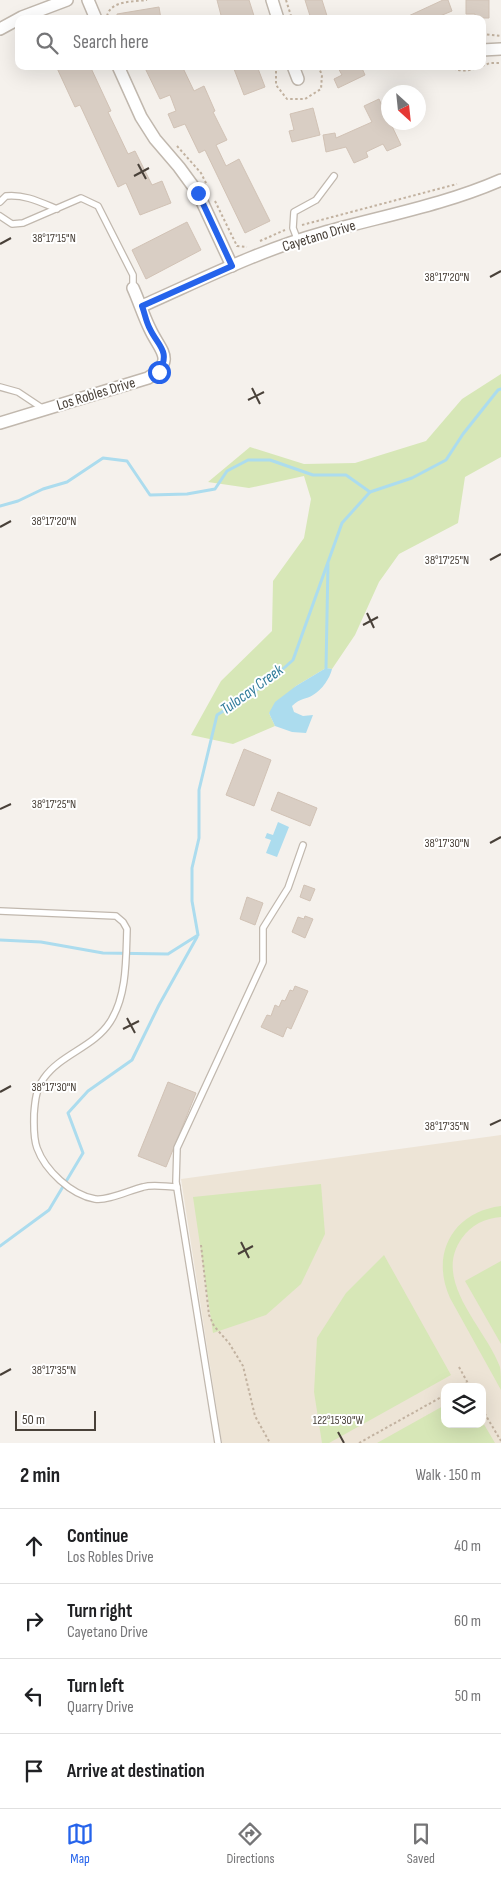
<!DOCTYPE html>
<meta charset="utf-8">
<style>
:root{--surface:#fff;--page:#f2f2f2;--text:#202124;--muted:#757577;--line:#e0e0e0;--accent:#2563eb}
body{margin:0;font-family:"Sofia Sans Condensed",sans-serif;background:var(--page);color:var(--text)}
.controls{position:absolute;right:15px;bottom:15px;display:grid;overflow:hidden;border-radius:10px;box-shadow:0 5px 20px #0002}
.controls button{width:45px;height:45px;display:grid;place-items:center;padding:0;border:0;border-bottom:1px solid var(--line);background:var(--surface);color:var(--text);font:25px sans-serif}
.compass{position:absolute;left:381px;top:85px;width:45px;height:45px;border-radius:50%;background:var(--surface);box-shadow:0 5px 20px #0002;rotate:153deg}
.scale{position:absolute;left:15px;bottom:12px;width:81px;box-sizing:border-box;padding-left:5px;border:2px solid #494139;border-top:0;font-size:14px;line-height:18px;white-space:nowrap;color:#494139;-webkit-text-stroke:4px #fff;paint-order:stroke}
.stop{position:absolute;width:15px;height:15px;margin:-11px;border:4px solid #2563eb;border-radius:50%;background:#fff}
.stop.end{background:#2563eb;border-color:#fff;box-shadow:0 1px 5px #0008}
.list{margin:0;padding:0;list-style:none}
h2{display:flex;justify-content:space-between;align-items:center;height:65px;margin:0;padding:0 20px;font-size:21px}
h2 small{font-size:16px;font-weight:400;color:var(--muted)}
.list li{display:grid;grid-template-columns:32px 1fr auto;gap:15px;align-items:center;box-sizing:border-box;height:75px;padding:0 20px;border-top:1px solid var(--line)}
.list b{display:block;font-size:19px;white-space:nowrap}
.list p{margin:0;font-size:16px;white-space:nowrap;color:var(--muted)}
.list em{font-size:16px;font-style:normal;color:var(--muted)}
.icon{flex:none;width:28px;height:28px;fill:none;stroke:currentColor;stroke-width:2;stroke-linecap:round;stroke-linejoin:round}
.map{position:relative;flex:none;width:501px;height:1443px;overflow:hidden}
.search{position:absolute;background:var(--surface);box-shadow:0 5px 20px #0002;left:15px;right:15px;top:15px;height:55px;display:flex;align-items:center;gap:12px;box-sizing:border-box;padding:0 18px;border-radius:10px;color:var(--muted);font-size:19px}
.sheet{height:365px;background:var(--surface)}
nav{display:flex;justify-content:space-around;align-items:center;box-sizing:border-box;height:70px;border-top:1px solid var(--line);background:var(--surface);font-size:14px;color:var(--muted)}
nav a{display:grid;justify-items:center;gap:2px}
nav .on{color:var(--accent)}
.map>svg:first-child{display:block}
.education{fill:#ede4d6;fill-rule:evenodd}
.green{fill:#d7e7b7}
.water{fill:#acdcee}
.lines{fill:none;stroke-linecap:round;stroke-linejoin:round}
.stream{stroke:#acdcee;stroke-width:3}
.building{fill:#d9cec4;stroke:#d1c2b5}
.service-casing{stroke:#c1b8ae;stroke-width:8}
.minor-casing{stroke:#c1b8ae;stroke-width:14}
.path{stroke:#c2b2a0;stroke-width:2;stroke-dasharray:2.5 2.5;stroke-linecap:butt}
.service{stroke:#fff;stroke-width:5.5}
.minor{stroke:#fff;stroke-width:11}
.route{stroke:#2563eb;stroke-width:6}
.ticks{fill:none;stroke:#494139;stroke-width:2}
.labels{text-anchor:middle;dominant-baseline:central;stroke-width:4;stroke-linejoin:round;paint-order:stroke}
.street-label{font-size:15px;fill:#494139;stroke:#fff}
.water-label{font-size:16px;font-style:italic;fill:#307b9a;stroke:#fff}
.ticks-label{font-size:12px;text-anchor:middle;fill:#494139;stroke:#fff;stroke-width:4;stroke-linejoin:round;paint-order:stroke}
</style>
<div class="map">
<svg width="501" height="1443" viewBox="0 0 501 1443">
<rect width="100%" height="100%" fill="#f5f1ec"/>
<path class="education" d="M501 1135V1443H222L181 1179ZM445 1387H482V1424H445Z"/>
<g class="green">
<polygon points="501,374 501,457 465,477 458,523 399,554 379,582 355,635 332,669 326,668 296,686 269,713 275,726 233,744 191,735 221,681 272,631 273,581 304,538 311,499 304,476 249,488 208,482 250,447 304,464 355,463 426,441 462,399"/>
<polygon points="321,1184 325,1234 301,1284 266,1315 213,1333 193,1197"/>
<path d="M501 1206V1217C485 1218 471 1225 462 1238 431 1281 486 1328 500 1367 501 1373 501 1383 501 1390L450 1298C430 1254 453 1212 501 1206Z"/>
<polygon points="384,1255 451,1375 329,1443 322,1443 314,1392 317,1338 346,1293"/>
<polygon points="501,1261 501,1344 465,1281"/>
<polygon points="445,1405 445,1424 482,1424 482,1421 495,1443 377,1443"/>
</g>
<g class="water">
<path d="M326 668 332 669C330 678 322 690 313 695 306 700 301 697 292 706L294 712 303 716 313 715 306 733 292 732 275 726 269 713 275 702 296 686Z"/>
<polygon points="278,822 289,827 277,857 266,853 271,840 265,838 267,833 273,835"/>
</g>
<g class="lines">
<g class="stream">
<polyline points="0,506 18,501 43,489 67,482 103,458 127,461 150,495 187,494 215,489 227,471 248,460 270,460 313,475 346,475 370,492"/>
<polyline points="326,668 328,564"/>
<polyline points="0,940 41,942 103,953 168,954 198,935 192,901 192,868 199,838 199,790 217,715 266,684 293,660 342,523 370,492 412,478 446,460 463,434 498,390 501,389"/>
<polyline points="0,1246 49,1210 83,1153 68,1113 88,1091 132,1060 159,1005 197,937"/>
</g>
</g>
<g class="building">
<polygon points="217,0 249,0 255,19 222,19"/>
<polygon points="305,0 322,0 328,19 311,19"/>
<polygon points="443,0 448,0 452,11 440,16 441,19 402,19"/>
<polygon points="466,0 489,0 489,18 475,18 475,14 466,14"/>
<polygon points="159,7 161,19 117,19 117,14"/>
<polygon points="56,66 90,66 111,111 108,112 128,154 135,151 152,185 162,181 171,203 140,215 126,183 118,187 80,105 75,107"/>
<polygon points="144,66 182,66 194,91 204,86 215,111 213,112 227,140 216,145 226,166 239,159 270,221 245,233 205,150 199,153 185,124 174,128 168,114 176,111 170,95 160,99"/>
<polygon points="240,66 257,66 265,87 244,95 234,69"/>
<polygon points="337,66 361,66 365,75 338,88 334,79 342,75"/>
<polygon points="379,99 388,119 388,122 390,122 401,145 387,151 383,144 366,152 368,157 354,163 346,147 326,152 323,135 335,133 336,138 372,122 364,106"/>
<polygon points="313,108 320,135 292,142 289,131 294,130 290,114"/>
<polygon points="187,222 201,250 146,279 132,250"/>
<polygon points="244,749 271,760 254,806 226,795"/>
<polygon points="278,792 317,808 310,826 271,810"/>
<polygon points="304,885 315,889 310,901 300,897"/>
<polygon points="247,897 263,903 255,925 240,919"/>
<polygon points="305,916 313,919 305,938 292,932 298,917 304,919"/>
<polygon points="295,986 308,991 291,1029 287,1027 283,1037 261,1027 267,1015 271,1016 275,1005 279,1007 282,1000 285,1001 290,990 293,991"/>
<polygon points="168,1082 196,1093 166,1167 138,1156"/>
</g>
<g class="lines">
<defs>
<g id="service">
<path d="M0 202 6 196C24 194 40 202 57 209"/>
<polyline points="0,216 12,224 23,223 81,198 98,206 133,275 133,288"/>
<polyline points="298,241 293,228 294,212 316,200 334,176"/>
<polyline points="0,387 18,392 45,410"/>
<path d="M0 911 116 916 123 922 127 929C126 959 127 996 110 1022 94 1047 61 1054 44 1078 36 1089 35 1101 34 1114 34 1125 33 1137 37 1148 45 1170 71 1195 95 1199 108 1201 130 1190 143 1187 154 1184 166 1187 177 1187"/>
<polyline points="218,1443 176,1182 177,1148 263,962 263,928 288,888 303,845"/>
</g>
<g id="minor">
<polyline points="88,0 96,19"/>
<polyline points="272,0 278,19"/>
<polyline points="0,29 22,17 67,0"/>
<polyline points="482,50 501,49"/>
<polyline points="118,66 141,117 155,139 179,167 198,193 232,266"/>
<polyline points="293,66 298,79"/>
<path d="M142 306C201 280 260 250 322 233 382 216 444 205 501 180"/>
<path d="M0 423 148 378C177 360 160 351 150 329 143 315 139 301 133 288"/>
</g>
</defs>
<use href="#service" class="service-casing"/>
<use href="#minor" class="minor-casing"/>
<g class="path">
<polyline points="286,0 292,19"/>
<path d="M107 16C111 0 133 2 147 0"/>
<polyline points="482,34 501,36"/>
<polyline points="276,66 276,85 287,99 305,99 321,89 322,75 318,66"/>
<path d="M449 66C460 73 470 71 482 66"/>
<polyline points="482,66 490,63 501,63"/>
<polyline points="177,146 201,173 207,185"/>
<polyline points="215,201 237,246 247,247"/>
<polyline points="302,225 457,184"/>
<polyline points="260,241 285,230"/>
<polyline points="201,1245 209,1315 214,1326 229,1343 243,1366 255,1416 270,1443"/>
<polyline points="459,1367 470,1387"/>
<polyline points="460,1387 467,1383"/>
<polyline points="482,1409 501,1441"/>
<polyline points="359,1443 445,1395"/>
</g>
<use href="#service" class="service"/>
<use href="#minor" class="minor"/>
</g>
<g class="lines">
<path class="route" d="M159 372C171 351 158 346 150 329 146 322 145 314 142 306L232 266 198 193"/>
</g>
<path class="ticks" d="M138 164 146 179M134 176 149 168M0 244 11 238M490 277 501 271M252 388 260 404M248 400 264 392M0 527 11 521M490 560 501 554M367 613 374 628M363 625 378 617M0 809 11 804M490 843 501 837M127 1018 135 1033M123 1029 139 1021M0 1092 11 1086M490 1125 501 1120M241 1242 249 1258M238 1254 253 1246M0 1375 11 1369M338 1432 344 1443"/>
<g class="labels">
<g class="street-label">
<text transform="translate(319 236) rotate(-17)">Cayetano Drive</text>
<text transform="translate(96 394) rotate(-17)">Los Robles Drive</text>
</g>
<g class="water-label">
<text transform="translate(252 690) rotate(-36)">Tulocay Creek</text>
</g>
</g>
<g class="ticks-label">
<text x="54" y="242">38°17'15"N</text>
<text x="447" y="281">38°17'20"N</text>
<text x="54" y="525">38°17'20"N</text>
<text x="447" y="564">38°17'25"N</text>
<text x="54" y="808">38°17'25"N</text>
<text x="447" y="847">38°17'30"N</text>
<text x="54" y="1091">38°17'30"N</text>
<text x="447" y="1130">38°17'35"N</text>
<text x="54" y="1374">38°17'35"N</text>
<text x="338" y="1424">122°15'30"W</text>
</g>
</svg>
<div class="controls">
<button><svg class="icon" aria-label="layers" viewBox="0 0 24 24"><path d="M12 4l9 5-9 5-9-5zM3 14l9 5 9-5"/></svg></button>
</div>
<svg class="compass" viewBox="-18 -18 36 36"><path d="M0-13l5 13h-10z" fill="#e53935"/><path d="M0 13l5-13h-10z" fill="#757577"/></svg>
<div class="scale">50 m</div>
<div class="stop" style="left:159px;top:372px"></div>
<div class="stop end" style="left:198px;top:193px"></div>
<div class="search"><svg class="icon" aria-label="search" viewBox="0 0 24 24"><circle cx="10" cy="10" r="6"/><path d="M15 15l6 6"/></svg>Search here</div>
</div>
<section class="sheet">
<h2>2 min<small>Walk · 150 m</small></h2>
<ul class="list">
<li><svg class="icon" aria-label="ahead" viewBox="0 0 24 24"><path d="M12 20V5M6 11l6-6 6 6"/></svg><div><b>Continue</b><p>Los Robles Drive</p></div><em>40 m</em></li>
<li><svg class="icon" aria-label="right" viewBox="0 0 24 24"><path d="M7 20v-9h11M14 6l5 5-5 5"/></svg><div><b>Turn right</b><p>Cayetano Drive</p></div><em>60 m</em></li>
<li><svg class="icon" aria-label="left" viewBox="0 0 24 24"><path d="M17 20v-9H6M10 6l-5 5 5 5"/></svg><div><b>Turn left</b><p>Quarry Drive</p></div><em>50 m</em></li>
<li><svg class="icon" aria-label="arrive" viewBox="0 0 24 24"><path d="M6 21V4h12l-3 4 3 4H6"/></svg><div><b>Arrive at destination</b></div></li>
</ul>
</section>
<nav>
<a class="on"><svg class="icon" aria-label="map" viewBox="0 0 24 24"><path d="M3 6l6-2 6 2 6-2v14l-6 2-6-2-6 2zM9 4v14M15 6v14"/></svg>Map</a>
<a><svg class="icon" aria-label="directions" viewBox="0 0 24 24"><path d="M12 3l9 9-9 9-9-9zM9 14v-3h6M13 9l2 2-2 2"/></svg>Directions</a>
<a><svg class="icon" aria-label="saved" viewBox="0 0 24 24"><path d="M7 4h10v16l-5-4-5 4z"/></svg>Saved</a>
</nav>
